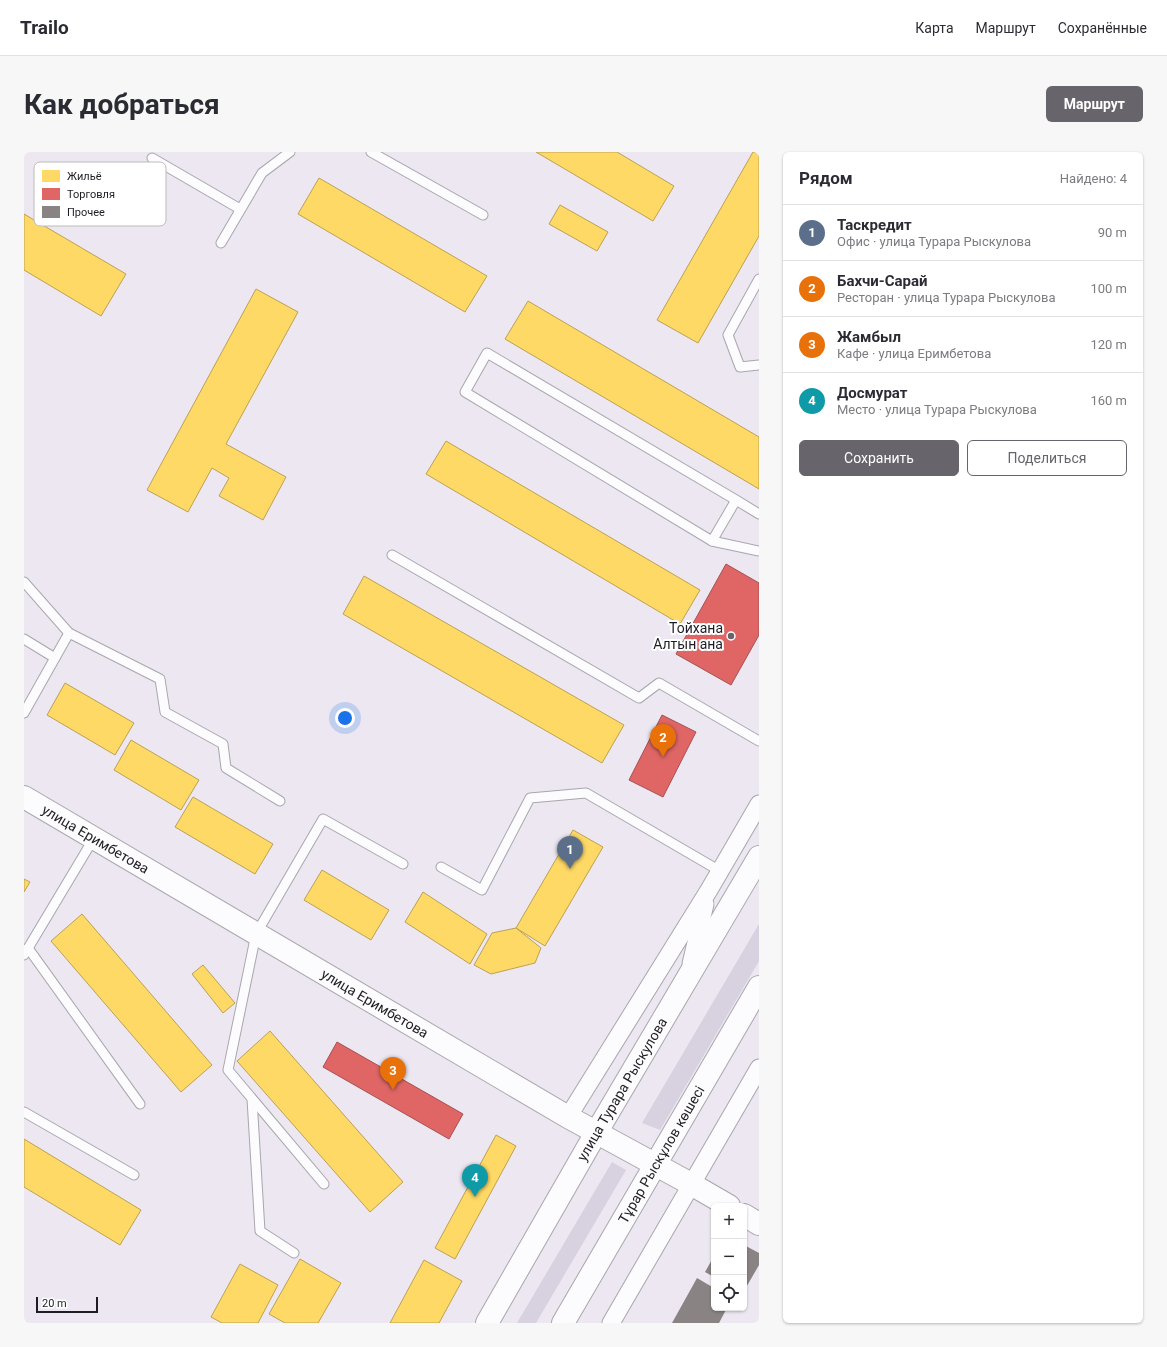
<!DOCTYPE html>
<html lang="ru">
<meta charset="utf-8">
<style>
:root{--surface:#fff;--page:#f7f7f7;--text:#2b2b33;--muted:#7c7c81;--line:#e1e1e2;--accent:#67646b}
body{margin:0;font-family:Roboto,sans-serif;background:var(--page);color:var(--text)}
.controls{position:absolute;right:12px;bottom:12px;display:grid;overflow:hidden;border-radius:6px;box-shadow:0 1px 3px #0004}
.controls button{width:36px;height:36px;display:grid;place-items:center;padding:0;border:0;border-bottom:1px solid var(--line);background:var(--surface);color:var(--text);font:20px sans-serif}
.scale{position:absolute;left:12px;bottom:10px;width:62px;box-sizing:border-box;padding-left:4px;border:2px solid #1f1d23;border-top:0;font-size:11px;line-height:14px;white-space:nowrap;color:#1f1d23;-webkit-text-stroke:3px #fff;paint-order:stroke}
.you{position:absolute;left:321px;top:566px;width:14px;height:14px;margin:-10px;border:3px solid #fff;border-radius:50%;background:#1a73e8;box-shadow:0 0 0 6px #1a73e833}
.badge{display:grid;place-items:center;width:26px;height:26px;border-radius:50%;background:var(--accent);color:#fff;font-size:13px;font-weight:700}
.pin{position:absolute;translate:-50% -33px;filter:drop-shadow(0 1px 2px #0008)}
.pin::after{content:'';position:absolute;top:21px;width:14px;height:12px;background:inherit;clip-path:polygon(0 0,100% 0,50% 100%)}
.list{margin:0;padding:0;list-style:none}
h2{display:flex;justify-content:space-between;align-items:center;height:52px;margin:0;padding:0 16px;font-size:17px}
h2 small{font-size:13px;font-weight:400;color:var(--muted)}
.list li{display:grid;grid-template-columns:26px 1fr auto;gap:12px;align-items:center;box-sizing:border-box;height:56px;padding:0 16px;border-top:1px solid var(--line)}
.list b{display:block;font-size:15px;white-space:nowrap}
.list p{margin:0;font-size:13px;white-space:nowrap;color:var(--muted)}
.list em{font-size:13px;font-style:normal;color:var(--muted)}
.actions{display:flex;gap:8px;padding:12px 16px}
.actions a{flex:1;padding:9px 0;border:1px solid var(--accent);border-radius:6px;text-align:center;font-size:14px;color:var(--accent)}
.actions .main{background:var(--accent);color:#fff}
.icon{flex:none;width:22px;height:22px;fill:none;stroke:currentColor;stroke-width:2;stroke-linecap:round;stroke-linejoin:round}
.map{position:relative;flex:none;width:735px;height:1171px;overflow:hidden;border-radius:6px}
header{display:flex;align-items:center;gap:24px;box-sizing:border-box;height:56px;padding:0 20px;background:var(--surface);border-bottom:1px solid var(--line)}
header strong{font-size:19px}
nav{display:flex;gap:22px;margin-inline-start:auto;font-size:14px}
.intro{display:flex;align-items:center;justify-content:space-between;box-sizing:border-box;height:96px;padding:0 24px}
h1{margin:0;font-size:28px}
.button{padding:10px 18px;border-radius:6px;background:var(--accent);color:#fff;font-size:14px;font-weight:700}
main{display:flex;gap:24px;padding:0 24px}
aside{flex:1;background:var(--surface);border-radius:6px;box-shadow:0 1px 3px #0004}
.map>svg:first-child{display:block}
.green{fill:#d8d1df}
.homes{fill:#ffd966;stroke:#bca152}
.shops{fill:#e06666;stroke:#a65052}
.building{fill:#898384}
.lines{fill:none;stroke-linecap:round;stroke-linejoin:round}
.lane-casing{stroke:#a9a6ad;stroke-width:11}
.street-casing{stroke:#a9a6ad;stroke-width:19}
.secondary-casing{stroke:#a9a6ad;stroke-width:24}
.primary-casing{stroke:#a9a6ad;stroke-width:24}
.lane{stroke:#fcfbfd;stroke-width:9}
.street{stroke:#fcfbfd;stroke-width:17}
.secondary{stroke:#fcfbfd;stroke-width:22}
.primary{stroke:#fcfbfd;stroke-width:22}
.poi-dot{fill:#67646b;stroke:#fff;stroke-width:1.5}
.labels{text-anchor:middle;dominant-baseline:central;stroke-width:4;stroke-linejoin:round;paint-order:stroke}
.poi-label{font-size:14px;fill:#1f1d23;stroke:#fff;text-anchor:end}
.street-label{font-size:14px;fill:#1f1d23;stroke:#fff}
.key{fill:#fff;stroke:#bcbbbd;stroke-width:1}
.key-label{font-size:11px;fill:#1f1d23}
</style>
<header>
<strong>Trailo</strong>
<nav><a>Карта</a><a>Маршрут</a><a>Сохранённые</a></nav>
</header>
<div class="intro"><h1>Как добраться</h1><a class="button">Маршрут</a></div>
<main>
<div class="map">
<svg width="735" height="1171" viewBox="0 0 735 1171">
<rect width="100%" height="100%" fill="#ece7f1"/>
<g class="green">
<polygon points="735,772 735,809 636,978 618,971"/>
<polygon points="588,1010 602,1018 512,1171 493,1171"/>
</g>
<g class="homes">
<polygon points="512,0 593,0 650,34 629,69"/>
<polygon points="729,0 735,0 735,84 674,191 633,168"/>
<polygon points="295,26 463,124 441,160 274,62"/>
<polygon points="536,53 584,80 573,99 525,72"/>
<polygon points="0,62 102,122 77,164 0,118"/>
<polygon points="232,137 274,160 202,292 262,325 239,368 195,344 205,326 188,316 164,360 123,338"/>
<polygon points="504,149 735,285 735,337 481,187"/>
<polygon points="422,289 676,438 656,472 402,322"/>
<polygon points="340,424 600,573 578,611 319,462"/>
<polygon points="41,531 110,571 91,603 23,563"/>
<polygon points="107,588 175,628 157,658 90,618"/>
<polygon points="169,645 249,692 231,722 151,675"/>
<polygon points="549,678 579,695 521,794 492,776"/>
<polygon points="298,718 365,758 347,788 280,748"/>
<polygon points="0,727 6,730 0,740"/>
<polygon points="399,740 463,782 446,812 381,770"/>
<polygon points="58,762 188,913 157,940 27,789"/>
<polygon points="492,776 517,796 511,811 467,822 450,813 468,781"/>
<polygon points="179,813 211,851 199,861 168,822"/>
<polygon points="246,879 379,1030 346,1060 213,909"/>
<polygon points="472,983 492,994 431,1107 411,1096"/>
<polygon points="0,987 117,1058 96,1093 0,1035"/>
<polygon points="276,1107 317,1131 294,1171 261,1171 245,1162"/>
<polygon points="400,1108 438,1129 415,1171 366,1171"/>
<polygon points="216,1112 254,1133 234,1171 198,1171 187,1165"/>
</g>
<g class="shops">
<polygon points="702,412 735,431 735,483 707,533 652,502"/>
<polygon points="638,563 672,580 639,645 605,628"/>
<polygon points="313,890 439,962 425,987 299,915"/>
</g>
<g class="building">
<polygon points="720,1093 735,1101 735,1113 720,1139"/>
<polygon points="690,1104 690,1125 681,1120"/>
<polygon points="673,1126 690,1136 690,1156 703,1156 695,1171 648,1171"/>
</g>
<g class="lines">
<defs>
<g id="lane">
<polyline points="347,0 459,63"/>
<polyline points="128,6 216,57"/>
<polyline points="197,91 238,21 266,0"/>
<polyline points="735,127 704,183 716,215 735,213"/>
<polyline points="712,348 688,389 441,240 463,201 712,348 735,362"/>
<polyline points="688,389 735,399"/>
<polyline points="368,403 615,546 635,531 735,589"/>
<polyline points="0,430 45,481"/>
<polyline points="0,487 31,506"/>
<polyline points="0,561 45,481 136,527 141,560 199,592 202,616 256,649"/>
<polyline points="417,715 458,738 506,646 562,641 696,719"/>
<polyline points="4,796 116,952"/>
<polyline points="0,803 70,686"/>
<polyline points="228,947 236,1079 270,1101"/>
<polyline points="0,960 110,1023"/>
<polyline points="300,1032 204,918 232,782 299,667 379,712"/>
</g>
<g id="street">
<polyline points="667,812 681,752"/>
<polyline points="544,965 685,738 735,652"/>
<polyline points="587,1171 735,916"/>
</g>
<g id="secondary">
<path id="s1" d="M0 645 544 965 667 1032 705 1054"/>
<polyline points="720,1063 735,1072"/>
</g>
<g id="primary">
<path id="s2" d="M463 1171 572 981 735 705"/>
<path id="s3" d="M539 1171 735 835"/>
</g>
</defs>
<use href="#lane" class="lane-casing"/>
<use href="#street" class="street-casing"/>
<use href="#secondary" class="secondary-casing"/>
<use href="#primary" class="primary-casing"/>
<use href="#lane" class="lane"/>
<use href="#street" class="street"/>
<use href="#secondary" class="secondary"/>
<use href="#primary" class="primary"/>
</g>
<circle class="poi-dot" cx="707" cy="484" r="4"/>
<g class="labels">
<g class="poi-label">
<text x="699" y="476">Тойхана<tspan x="699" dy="16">Алтын ана</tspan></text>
</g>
<g class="street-label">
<text stroke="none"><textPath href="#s1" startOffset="83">улица Еримбетова</textPath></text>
<text stroke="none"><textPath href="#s1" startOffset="407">улица Еримбетова</textPath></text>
<text stroke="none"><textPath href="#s2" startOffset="270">улица Турара Рыскулова</textPath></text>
<text stroke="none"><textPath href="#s3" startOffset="195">Тұрар Рыскұлов көшесі</textPath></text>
</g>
</g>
<rect x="10" y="10" width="132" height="64" rx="6" class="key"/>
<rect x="18" y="18" width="18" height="12" fill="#ffd966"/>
<rect x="18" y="36" width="18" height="12" fill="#e06666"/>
<rect x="18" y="54" width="18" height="12" fill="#898384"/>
<g class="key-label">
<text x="43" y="28">Жильё</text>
<text x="43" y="46">Торговля</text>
<text x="43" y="64">Прочее</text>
</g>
</svg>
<div class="controls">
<button>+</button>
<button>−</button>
<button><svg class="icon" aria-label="locate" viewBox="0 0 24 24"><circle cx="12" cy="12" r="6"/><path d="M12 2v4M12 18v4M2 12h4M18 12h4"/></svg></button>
</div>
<div class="scale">20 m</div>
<div class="you"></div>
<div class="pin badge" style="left:546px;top:717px;background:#5c6f8a">1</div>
<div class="pin badge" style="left:639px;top:605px;background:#e8710a">2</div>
<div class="pin badge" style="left:369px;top:938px;background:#e8710a">3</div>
<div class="pin badge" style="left:451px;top:1045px;background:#0f9aa8">4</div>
</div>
<aside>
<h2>Рядом<small>Найдено: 4</small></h2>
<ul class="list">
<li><span class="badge" style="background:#5c6f8a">1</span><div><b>Таскредит</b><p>Офис · улица Турара Рыскулова</p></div><em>90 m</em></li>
<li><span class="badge" style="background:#e8710a">2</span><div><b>Бахчи-Сарай</b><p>Ресторан · улица Турара Рыскулова</p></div><em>100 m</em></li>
<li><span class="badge" style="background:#e8710a">3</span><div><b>Жамбыл</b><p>Кафе · улица Еримбетова</p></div><em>120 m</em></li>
<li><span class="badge" style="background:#0f9aa8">4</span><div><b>Досмурат</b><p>Место · улица Турара Рыскулова</p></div><em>160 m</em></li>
</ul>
<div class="actions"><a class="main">Сохранить</a><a>Поделиться</a></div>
</aside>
</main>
